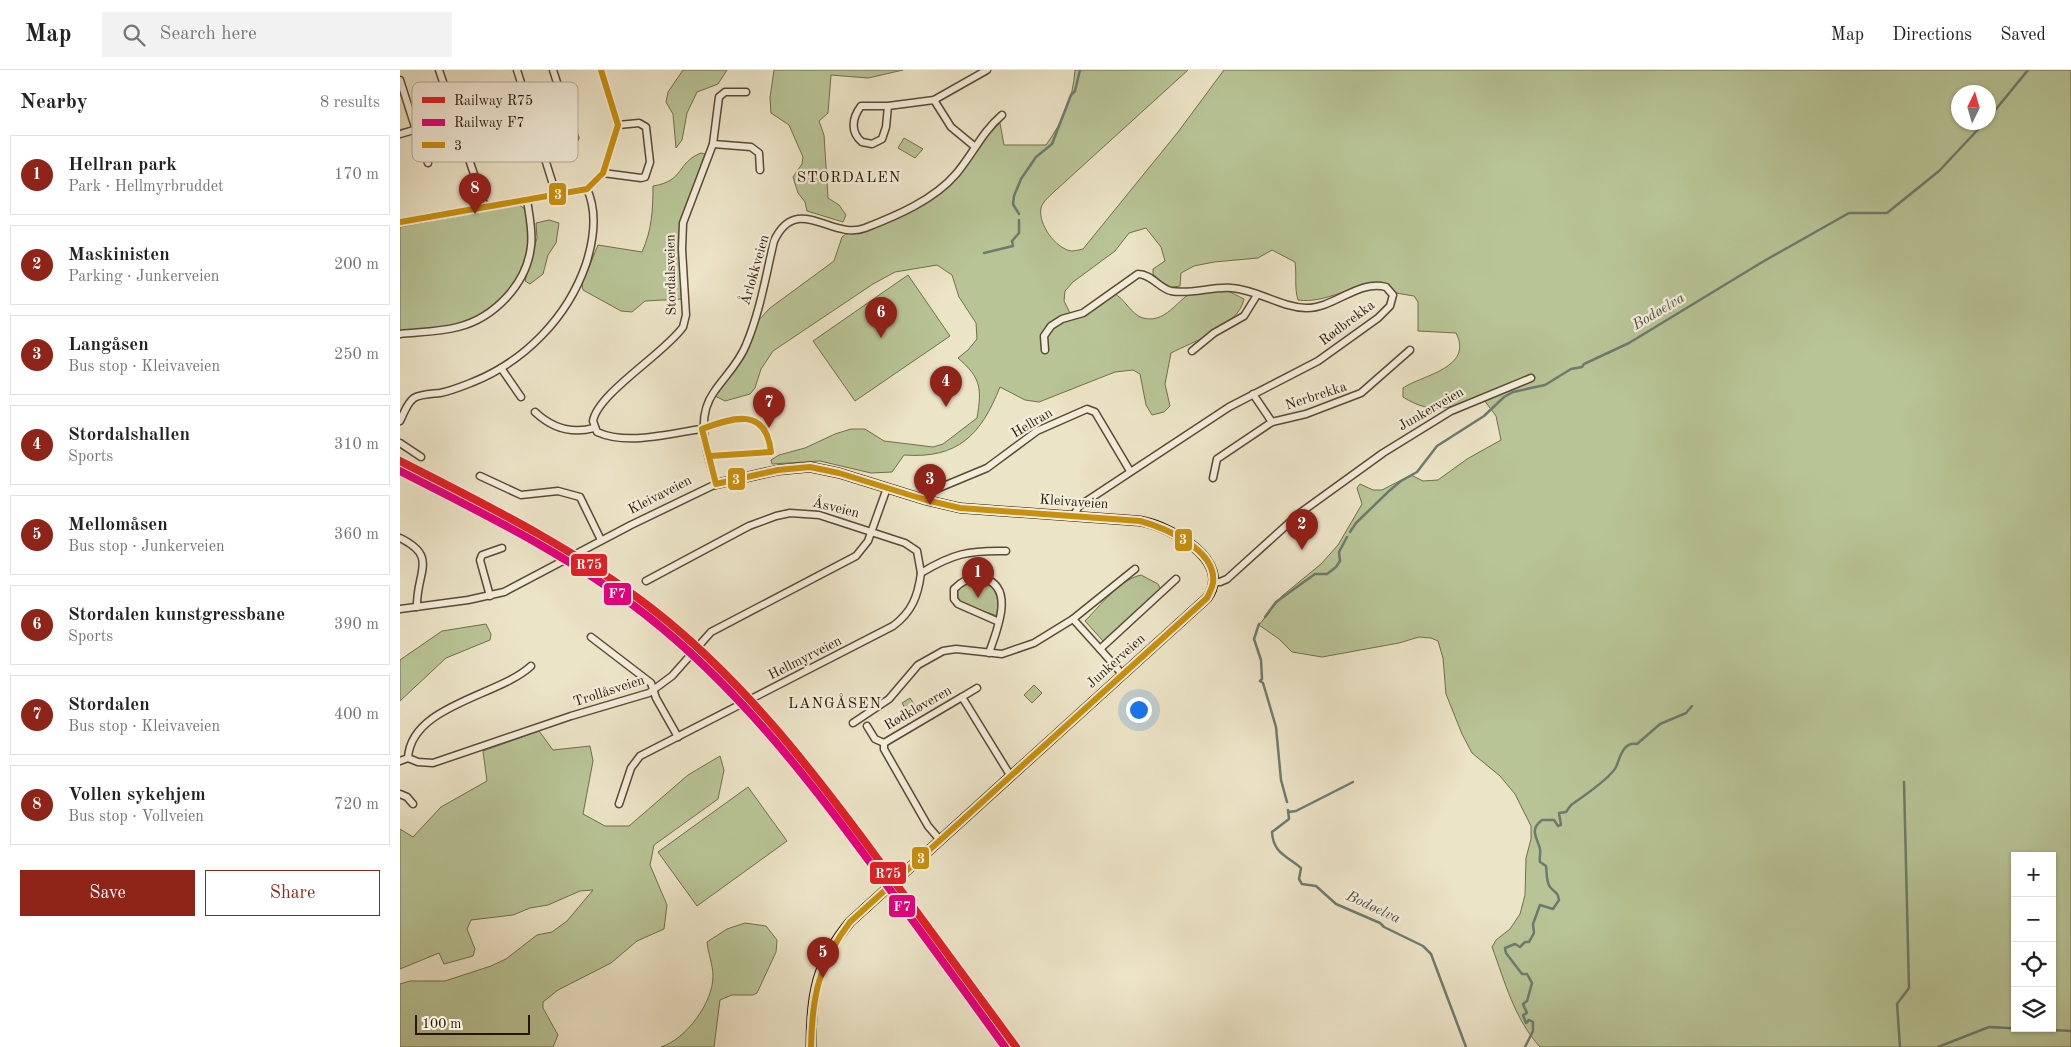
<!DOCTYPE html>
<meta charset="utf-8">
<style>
:root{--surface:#fff;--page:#f2f2f2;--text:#222;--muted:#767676;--line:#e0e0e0;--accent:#8f2418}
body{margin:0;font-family:"Old Standard TT",serif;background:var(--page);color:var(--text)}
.controls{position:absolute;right:15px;bottom:15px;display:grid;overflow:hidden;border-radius:0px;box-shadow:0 1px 4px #0004}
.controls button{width:45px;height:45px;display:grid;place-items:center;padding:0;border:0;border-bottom:1px solid var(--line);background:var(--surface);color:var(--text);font:25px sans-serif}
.compass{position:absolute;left:1551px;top:15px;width:45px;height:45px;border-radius:50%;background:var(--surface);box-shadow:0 1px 4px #0004;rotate:5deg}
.scale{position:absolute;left:15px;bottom:12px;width:115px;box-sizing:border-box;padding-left:5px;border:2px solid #281700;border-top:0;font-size:14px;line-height:18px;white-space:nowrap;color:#281700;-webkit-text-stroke:4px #f3eddb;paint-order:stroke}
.you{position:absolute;left:738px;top:639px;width:18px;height:18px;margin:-12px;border:4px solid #fff;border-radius:50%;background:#1a73e8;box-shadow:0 0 0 8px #1a73e833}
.badge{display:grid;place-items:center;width:32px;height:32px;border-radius:50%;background:var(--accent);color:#fff;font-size:16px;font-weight:700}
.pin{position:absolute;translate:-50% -41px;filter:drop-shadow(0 1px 2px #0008)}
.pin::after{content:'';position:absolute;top:26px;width:18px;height:15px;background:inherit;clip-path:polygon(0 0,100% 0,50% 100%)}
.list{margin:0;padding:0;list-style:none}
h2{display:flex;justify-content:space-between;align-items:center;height:65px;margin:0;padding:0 20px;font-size:21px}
h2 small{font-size:16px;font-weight:400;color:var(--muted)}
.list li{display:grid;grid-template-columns:32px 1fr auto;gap:15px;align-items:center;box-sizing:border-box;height:80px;margin:0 10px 10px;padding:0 10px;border:1px solid var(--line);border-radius:0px}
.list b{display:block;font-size:19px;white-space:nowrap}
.list p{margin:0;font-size:16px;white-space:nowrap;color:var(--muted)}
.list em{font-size:16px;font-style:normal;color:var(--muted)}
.actions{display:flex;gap:10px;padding:15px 20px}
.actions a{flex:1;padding:11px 0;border:1px solid var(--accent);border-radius:0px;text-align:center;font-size:18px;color:var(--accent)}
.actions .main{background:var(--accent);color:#fff}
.icon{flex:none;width:28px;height:28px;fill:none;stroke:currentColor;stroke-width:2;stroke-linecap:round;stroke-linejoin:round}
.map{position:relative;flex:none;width:1671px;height:977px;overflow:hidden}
header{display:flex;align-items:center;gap:30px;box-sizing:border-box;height:70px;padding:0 25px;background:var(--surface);border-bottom:1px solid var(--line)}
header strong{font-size:24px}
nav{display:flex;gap:28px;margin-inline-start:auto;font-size:18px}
.search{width:350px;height:45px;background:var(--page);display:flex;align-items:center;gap:12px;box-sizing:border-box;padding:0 18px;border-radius:0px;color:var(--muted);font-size:19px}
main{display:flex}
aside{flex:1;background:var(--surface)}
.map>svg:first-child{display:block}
.green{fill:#b8c496;stroke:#706e4b;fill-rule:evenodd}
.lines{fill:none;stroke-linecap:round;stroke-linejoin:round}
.stream{stroke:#6c7b6e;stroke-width:2.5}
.street-casing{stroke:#594a32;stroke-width:9}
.secondary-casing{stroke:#281700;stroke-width:11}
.street{stroke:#f3eddb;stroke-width:6}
.secondary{stroke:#f3eddb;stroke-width:9}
.bus-1-casing{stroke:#f3eddb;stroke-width:10}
.bus-1{stroke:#c8900d;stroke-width:6}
.rail-1-casing{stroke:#f3eddb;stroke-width:11}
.rail-2-casing{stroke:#f3eddb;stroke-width:11}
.rail-1{stroke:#df2027;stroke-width:8}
.rail-2{stroke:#e5007d;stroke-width:8}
.labels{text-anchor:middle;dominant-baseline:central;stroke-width:4.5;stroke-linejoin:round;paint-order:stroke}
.street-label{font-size:14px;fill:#281700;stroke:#f3eddb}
.neighbourhood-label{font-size:15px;letter-spacing:1px;fill:#281700;stroke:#f3eddb}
.water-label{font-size:15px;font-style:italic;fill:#505140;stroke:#f3eddb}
.key{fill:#f3eddb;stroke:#b6ad99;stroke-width:1}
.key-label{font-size:14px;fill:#281700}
.line-badge{stroke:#f3eddb;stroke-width:2}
.badge-label{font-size:14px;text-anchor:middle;font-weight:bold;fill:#fff}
</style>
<header>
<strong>Map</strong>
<div class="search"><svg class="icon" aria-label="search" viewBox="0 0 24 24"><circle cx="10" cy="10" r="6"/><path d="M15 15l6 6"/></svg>Search here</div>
<nav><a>Map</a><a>Directions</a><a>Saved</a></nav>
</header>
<main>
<aside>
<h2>Nearby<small>8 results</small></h2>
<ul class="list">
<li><span class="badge">1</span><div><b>Hellran park</b><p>Park · Hellmyrbruddet</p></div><em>170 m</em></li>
<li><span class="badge">2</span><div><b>Maskinisten</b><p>Parking · Junkerveien</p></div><em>200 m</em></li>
<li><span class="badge">3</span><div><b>Langåsen</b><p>Bus stop · Kleivaveien</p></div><em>250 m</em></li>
<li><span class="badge">4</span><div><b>Stordalshallen</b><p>Sports</p></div><em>310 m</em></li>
<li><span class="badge">5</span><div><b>Mellomåsen</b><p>Bus stop · Junkerveien</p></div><em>360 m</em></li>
<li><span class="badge">6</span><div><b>Stordalen kunstgressbane</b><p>Sports</p></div><em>390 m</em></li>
<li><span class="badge">7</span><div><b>Stordalen</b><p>Bus stop · Kleivaveien</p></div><em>400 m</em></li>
<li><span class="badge">8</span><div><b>Vollen sykehjem</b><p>Bus stop · Vollveien</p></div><em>720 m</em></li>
</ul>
<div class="actions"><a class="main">Save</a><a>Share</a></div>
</aside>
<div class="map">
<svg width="1671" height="977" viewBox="0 0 1671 977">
<rect width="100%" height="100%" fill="#ece4c7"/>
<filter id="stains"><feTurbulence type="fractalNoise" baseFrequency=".004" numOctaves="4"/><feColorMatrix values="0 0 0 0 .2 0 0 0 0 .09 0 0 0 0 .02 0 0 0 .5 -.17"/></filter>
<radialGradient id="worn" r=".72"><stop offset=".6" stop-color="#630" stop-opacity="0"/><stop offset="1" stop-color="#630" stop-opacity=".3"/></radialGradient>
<g class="green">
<polygon points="283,0 327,0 318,14 297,22 287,43 282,70 276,78 273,44 266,32 268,22"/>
<polygon points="374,0 503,0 468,8 431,5 428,43 419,51 424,65 428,128 439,135 446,145 443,152 407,141 405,132 398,123 393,107 402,94 403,87 389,55 371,43 370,28"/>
<path d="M675 0H788L656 120C651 125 643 131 641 138 638 154 655 178 671 181 674 181 679 180 683 179L778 62 824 0H1671V977H1140C1114 948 1105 912 1092 877L1096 870 1110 859 1120 844 1125 825 1126 788 1131 769V756L1115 724 1100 706 1072 683 1062 664 1046 624 1043 588 1038 571 1031 568 1019 567 999 573 922 587 892 582 879 569 859 555 882 526 921 494 938 475 962 434 957 418 960 414 973 420H982L1011 405 1023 411 1038 410 1067 389 1101 370 1096 346 1081 326C1052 339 1031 345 1003 327V318C1022 305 1074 298 1056 263L1018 261V232L1014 226 996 223 981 212C953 214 926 234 898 230 894 217 897 206 895 192L872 180 858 188 814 192 794 196 781 203 780 216 768 218 753 204V199L765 191 761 177 746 158 729 163 715 181 673 212 665 221 664 231 670 243 678 244 713 223C725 228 731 245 743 248 769 255 780 222 803 217 816 214 832 223 844 229 838 257 794 271 771 283L765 314 770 336 764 342 752 345 746 335 740 304 733 300 715 302 639 332 625 330 600 317C581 365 558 389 504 385L492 402 471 403 420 391 372 394 371 390 379 385 405 378 435 364 451 359H465L484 371 533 377 543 374 577 348C582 318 581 308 558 288L568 280 577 269 576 253 559 227 552 205 537 195 495 202 473 214 373 281 361 299 355 318 350 324 325 331 315 326 344 288 357 252 370 238 434 191 442 167 446 164 468 161 536 127 552 113 586 66 600 53 604 75H646C663 51 673 29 675 0ZM1558 22H1588V52H1558ZM1615 786H1652V958H1615Z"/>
<polygon points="504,68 523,79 515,88 498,78"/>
<path d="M301 83 305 84 280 156 282 229 245 231 232 242 221 241 183 220 182 214 198 175 242 182C252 160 253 139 253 116 285 111 276 93 301 83Z"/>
<path d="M118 134 125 139C126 147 129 157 129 165 131 200 103 236 72 250 50 260 24 259 0 262V157Z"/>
<polygon points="149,150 159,153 156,173 148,185 143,204 130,214 125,211 137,168 136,153"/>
<polygon points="508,205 550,266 455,331 413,271"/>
<path d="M741 505 758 514 761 520 704 572 685 551C700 536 719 510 741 505Z"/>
<path d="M576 510C597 513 600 528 598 546L564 535 558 530C554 517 564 512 576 510Z"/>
<polygon points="86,554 91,564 90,570 46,588 0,631 0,590 42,561"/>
<polygon points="634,615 642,623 632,633 624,625"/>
<polygon points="510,628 520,643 511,648 502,633"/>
<polygon points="139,661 153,680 190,676 193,691 183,744 205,756 229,756 288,705 320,686 324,700 318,729 254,775 250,795 267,835 264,859 237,871 211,893 158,920 143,932 143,938 158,965 153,977 0,977 0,914 10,911 45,911 91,896 106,889 137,865 152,862 167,851 193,820 180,821 148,835 130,838 113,845 71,850 67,859 75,879 73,886 44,894 39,883 0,899 0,759 13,767 41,737 87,711 83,681"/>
<polygon points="348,717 387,771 297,836 258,782"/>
<path d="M345 853 366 856 377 870 376 882 357 923 353 925H332L320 930 314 977H261C286 969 313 933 313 906 313 895 308 883 307 872L327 859Z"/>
</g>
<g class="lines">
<g class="stream">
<polyline points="1588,49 1628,0"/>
<polyline points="619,144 613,134 614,126 621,109 636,87 652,74 671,25 675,21 680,0"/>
<polyline points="584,183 613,176 612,171 619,163 619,150"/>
<polyline points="950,462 956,453 989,421 1001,411 1017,402 1037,376 1084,346 1104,327 1113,322 1145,315 1171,299 1182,297 1184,294 1229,273 1364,191 1449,143 1487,143 1539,101 1585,52"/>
<polyline points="865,547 876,532 915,504 927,504 936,497 940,491 939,482 947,467"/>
<polyline points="859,554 854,569 861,590 862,609 860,611 863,613 876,657 881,710 887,732"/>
<path d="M888 740 889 749 872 762C873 783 887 786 901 798L899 809 902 814 916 816 936 834 980 853 984 857 1023 876 1031 884 1066 977"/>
<polyline points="889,742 896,741 953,712"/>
<path d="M1125 977 1133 961V952L1129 950 1126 953 1123 945 1127 943 1123 934 1127 931 1132 913 1127 904H1122L1106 883 1105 878 1115 874 1120 877 1125 872H1129L1134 863 1133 854 1140 835 1153 839 1159 830C1158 822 1155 823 1150 817 1146 812 1147 802 1146 796L1140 792C1139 787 1141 783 1140 779 1137 767 1129 760 1142 750H1154L1158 756 1161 755 1159 743 1166 742 1171 735C1182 727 1210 709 1216 697 1220 688 1223 671 1237 674L1260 654 1286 643 1292 636"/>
<polyline points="1500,977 1497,934 1509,918 1504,712"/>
<polyline points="1538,977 1589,957 1671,961"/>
</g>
<defs>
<g id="street">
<polyline points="39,0 85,137"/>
<polyline points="117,0 156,124"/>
<polyline points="153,0 175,68"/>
<polyline points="0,10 15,57 14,60 0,64"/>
<polyline points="534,30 551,57 574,76"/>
<path d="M488 36 486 57 482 69 472 74 462 72C450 62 452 48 461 36H488L534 30 587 0"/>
<polyline points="14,60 17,61 28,93"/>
<polyline points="313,74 351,77 359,83 360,100"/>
<polyline points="203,103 241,108 245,107 250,92 246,57 239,53 218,55"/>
<polyline points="0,152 187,119 203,103 218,55 201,0"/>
<path d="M0 264C19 262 39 262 58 257 94 248 127 214 131 176 133 161 129 144 127 130"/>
<path d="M645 280 644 266 651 256 662 249 683 243 738 204C751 204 759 218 771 221 791 225 812 216 832 218 858 220 880 237 906 238 933 239 959 209 986 217L993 225 990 236 978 248 918 291 829 337 679 436 674 445"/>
<polyline points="792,281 814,263 844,246 857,225"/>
<polyline points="101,298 121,327"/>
<polyline points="853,324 872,352"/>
<path d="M135 342C152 358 172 364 194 358"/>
<path d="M0 351C4 343 7 333 14 328 21 324 32 324 40 323 51 321 63 316 73 312 125 291 168 247 186 194 194 169 198 143 187 119"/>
<path d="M302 359C270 363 228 376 197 362L193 351C198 323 265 283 283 257L286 245 282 179 283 153 313 74 319 27 325 22H346"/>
<polyline points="0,373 21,387"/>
<polyline points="80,406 121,425 158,421 180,427 201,470"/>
<polyline points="813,408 817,389 872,352 906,344 961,323 1010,280"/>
<polyline points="526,430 534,420 587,398 637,361 687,339 695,342 730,401"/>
<path d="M0 468C39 487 16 502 17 537"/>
<polyline points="735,499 673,549 700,579 776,509"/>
<polyline points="246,511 349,456 376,446 390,443 419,445 505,473 517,481 521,503"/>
<polyline points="815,512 820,512 827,509 900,443 983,383 1051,341 1131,308"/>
<polyline points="90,526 80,490 82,485 102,478"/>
<path d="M0 539 68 530 104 522 231 455 316 414C308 384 294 350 314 322 325 306 339 293 346 275 360 242 366 205 374 171 397 122 432 171 465 158 496 146 534 130 556 104 573 84 582 62 602 45"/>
<polyline points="191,567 251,613 256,628 278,667"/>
<polyline points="700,579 722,604"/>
<path d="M589 583C596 562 617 516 582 508 571 506 562 511 554 519V529L558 534 599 552"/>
<polyline points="562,627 577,618"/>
<polyline points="453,653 489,629 518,595 543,581 556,579 602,584 634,573 673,549"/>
<polyline points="467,656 475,669 484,673"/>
<polyline points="484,673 562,627 610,705"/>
<polyline points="484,673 484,679 528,756 540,770"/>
<polyline points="8,688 18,692 33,693 171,646 249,623 272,606 311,562 456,486 468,471 487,418"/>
<path d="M0 691 8 688C11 635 99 626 131 596"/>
<polyline points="0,724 7,727 13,734"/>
<path d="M219 734 231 698 240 686 493 556C512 542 518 526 521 503 552 484 569 480 606 481"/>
</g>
<path id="secondary" d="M316 414 378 400 410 397 439 403 526 430 560 438 740 451C770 456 834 491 807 528L450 852C416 893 411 925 411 977"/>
</defs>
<use href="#street" class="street-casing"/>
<use href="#secondary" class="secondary-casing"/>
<use href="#street" class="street"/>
<use href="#secondary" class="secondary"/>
<defs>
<g id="bus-1">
<polyline points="0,152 187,119 203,103 218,55 201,0"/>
<path d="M310 386 371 382C366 337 334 347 302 359L316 414 378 400 410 397 439 403 526 430 560 438 740 451C766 458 817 480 813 513 812 518 809 524 807 528L450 852C419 893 412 926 411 977"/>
</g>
</defs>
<use href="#bus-1" class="bus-1-casing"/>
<use href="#bus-1" class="bus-1"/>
<defs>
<path id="rail-1" d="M0 391C86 435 174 478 251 538 340 607 410 697 477 788 524 851 570 914 616 977"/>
<path id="rail-2" d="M0 401C84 444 171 486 246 545 335 615 405 704 472 795 516 855 561 916 605 977"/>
</defs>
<use href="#rail-1" class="rail-1-casing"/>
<use href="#rail-2" class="rail-2-casing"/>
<use href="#rail-1" class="rail-1"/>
<use href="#rail-2" class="rail-2"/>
</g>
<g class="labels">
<g class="street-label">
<text transform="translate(355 200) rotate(-74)">Årlokkveien</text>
<text transform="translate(271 205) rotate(-91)">Stordalsveien</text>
<text transform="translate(947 253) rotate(-37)">Rødbrekka</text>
<text transform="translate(916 326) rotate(-18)">Nerbrekka</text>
<text transform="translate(1031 339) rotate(-30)">Junkerveien</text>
<text transform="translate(632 353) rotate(-31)">Hellran</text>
<text transform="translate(260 425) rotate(-27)">Kleivaveien</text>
<text transform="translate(674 432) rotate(4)">Kleivaveien</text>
<text transform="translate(436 438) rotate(14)">Åsveien</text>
<text transform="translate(405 588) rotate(-27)">Hellmyrveien</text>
<text transform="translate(716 591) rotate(-42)">Junkerveien</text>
<text transform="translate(209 621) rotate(-18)">Trollåsveien</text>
<text transform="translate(518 638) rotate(-30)">Rødkløveren</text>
</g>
<g class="neighbourhood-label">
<text x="449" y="108">STORDALEN</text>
<text x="435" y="634">LANGÅSEN</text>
</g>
<g class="water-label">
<text transform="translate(1259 242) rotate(-31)">Bodøelva</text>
<text transform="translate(973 838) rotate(25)">Bodøelva</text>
</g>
</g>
<rect x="12" y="12" width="166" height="80" rx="8" class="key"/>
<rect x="22" y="27" width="23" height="6" fill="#df2027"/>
<rect x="22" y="49" width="23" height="7" fill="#e5007d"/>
<rect x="22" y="72" width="23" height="6" fill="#c8900d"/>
<g class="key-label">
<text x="54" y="35">Railway R75</text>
<text x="54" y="57">Railway F7</text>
<text x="54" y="80">3</text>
</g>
<g class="line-badge">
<rect x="148" y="112" width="19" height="24" rx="5" fill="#c8900d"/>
<rect x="327" y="397" width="19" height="24" rx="5" fill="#c8900d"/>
<rect x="774" y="458" width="19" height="24" rx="5" fill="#c8900d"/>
<rect x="170" y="483" width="38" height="24" rx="5" fill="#df2027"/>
<rect x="203" y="512" width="29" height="24" rx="5" fill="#e5007d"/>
<rect x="511" y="776" width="19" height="24" rx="5" fill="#c8900d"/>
<rect x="469" y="791" width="38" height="24" rx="5" fill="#df2027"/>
<rect x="488" y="824" width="28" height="24" rx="5" fill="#e5007d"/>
</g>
<g class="badge-label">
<text x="158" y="129">3</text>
<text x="336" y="414">3</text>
<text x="783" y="474">3</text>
<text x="189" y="499">R75</text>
<text x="217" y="528">F7</text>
<text x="521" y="793">3</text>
<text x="488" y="808">R75</text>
<text x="502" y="841">F7</text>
</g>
<rect width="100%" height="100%" filter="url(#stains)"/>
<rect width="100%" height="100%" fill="url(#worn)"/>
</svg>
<div class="controls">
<button>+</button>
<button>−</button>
<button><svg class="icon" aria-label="locate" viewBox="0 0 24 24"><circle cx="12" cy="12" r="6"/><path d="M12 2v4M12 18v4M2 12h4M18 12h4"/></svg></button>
<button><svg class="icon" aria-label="layers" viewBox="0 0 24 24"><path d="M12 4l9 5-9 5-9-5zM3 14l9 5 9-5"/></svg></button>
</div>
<svg class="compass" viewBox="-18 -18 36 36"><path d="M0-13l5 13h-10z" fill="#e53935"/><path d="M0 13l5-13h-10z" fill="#767676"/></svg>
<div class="scale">100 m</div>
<div class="you"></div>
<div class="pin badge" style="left:578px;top:528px">1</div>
<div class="pin badge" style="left:902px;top:480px">2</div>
<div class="pin badge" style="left:530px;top:435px">3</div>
<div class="pin badge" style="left:546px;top:337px">4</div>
<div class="pin badge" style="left:423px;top:908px">5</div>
<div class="pin badge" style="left:481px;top:268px">6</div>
<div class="pin badge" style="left:369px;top:358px">7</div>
<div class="pin badge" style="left:75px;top:144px">8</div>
</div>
</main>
